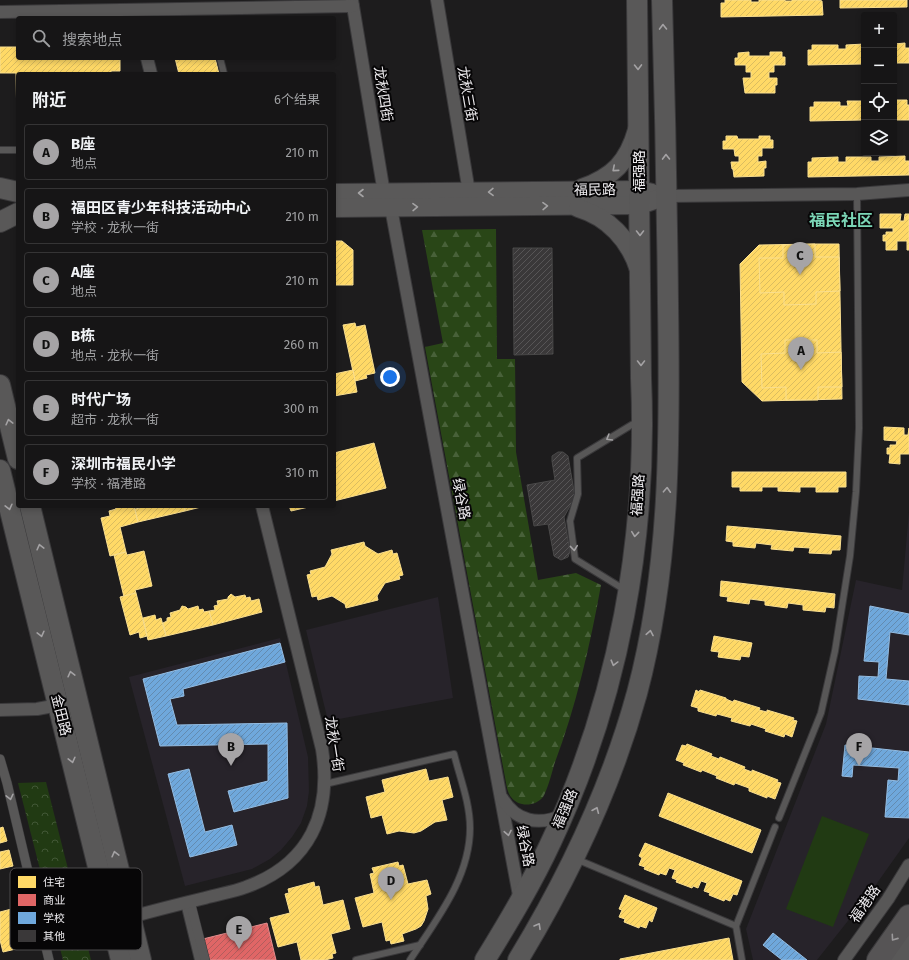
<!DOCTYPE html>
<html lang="zh">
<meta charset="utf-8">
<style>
:root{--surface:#161516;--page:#232223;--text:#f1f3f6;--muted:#9e9fa1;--line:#353435;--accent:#a6a4a6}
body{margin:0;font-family:"Fira Sans","Noto Sans SC",sans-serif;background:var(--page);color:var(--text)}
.controls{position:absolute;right:12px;top:12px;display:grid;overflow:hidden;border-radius:4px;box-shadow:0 2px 6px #0003}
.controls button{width:36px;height:36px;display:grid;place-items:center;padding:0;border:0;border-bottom:1px solid var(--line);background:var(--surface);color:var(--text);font:20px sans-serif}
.you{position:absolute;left:390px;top:377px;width:14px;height:14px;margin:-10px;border:3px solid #fff;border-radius:50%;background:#1a73e8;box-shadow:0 0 0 6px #1a73e833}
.badge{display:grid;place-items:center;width:26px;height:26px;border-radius:50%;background:var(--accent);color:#111;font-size:13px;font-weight:700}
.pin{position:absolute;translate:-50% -33px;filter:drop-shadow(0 1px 2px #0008)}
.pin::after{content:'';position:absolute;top:21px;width:14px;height:12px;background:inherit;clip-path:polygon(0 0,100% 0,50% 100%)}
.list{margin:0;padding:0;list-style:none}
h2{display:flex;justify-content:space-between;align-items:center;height:52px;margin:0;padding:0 16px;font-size:17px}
h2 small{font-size:13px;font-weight:400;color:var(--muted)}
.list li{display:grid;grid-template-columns:26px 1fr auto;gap:12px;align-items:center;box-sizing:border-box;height:56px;margin:0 8px 8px;padding:0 8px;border:1px solid var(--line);border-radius:4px}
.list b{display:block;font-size:15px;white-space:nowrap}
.list p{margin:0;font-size:13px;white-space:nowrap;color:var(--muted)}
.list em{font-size:13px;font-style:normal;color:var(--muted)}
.icon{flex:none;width:22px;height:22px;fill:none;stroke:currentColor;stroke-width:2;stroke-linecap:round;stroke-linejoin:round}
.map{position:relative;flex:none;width:909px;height:960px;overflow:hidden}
.search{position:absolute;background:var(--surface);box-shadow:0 2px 6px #0003;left:16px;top:16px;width:320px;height:44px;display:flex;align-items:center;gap:10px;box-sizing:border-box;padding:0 14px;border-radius:4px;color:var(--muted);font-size:15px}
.panel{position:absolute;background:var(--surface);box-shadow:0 2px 6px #0003;left:16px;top:72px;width:320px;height:436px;border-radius:4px}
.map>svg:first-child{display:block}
.built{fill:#27232a}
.forest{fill:url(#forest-firs)}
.park{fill:url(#park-crowns)}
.pitch{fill:#213a13}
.homes{fill:url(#homes-hatch);stroke:#fadf8f}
.shops{fill:url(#shops-hatch);stroke:#e48e8f}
.schools{fill:url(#schools-hatch);stroke:#95bde2}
.building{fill:url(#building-hatch);stroke:#494848}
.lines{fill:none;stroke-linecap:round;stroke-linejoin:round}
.service-casing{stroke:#3a393b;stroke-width:8}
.pedestrian-casing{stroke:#3a393b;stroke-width:10}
.minor-casing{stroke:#3a393b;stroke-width:14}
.secondary-casing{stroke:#3a393b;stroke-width:20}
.primary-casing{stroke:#3a393b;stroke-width:22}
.motorway-casing{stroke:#3a393b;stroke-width:24}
.service{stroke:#585757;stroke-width:6}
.pedestrian{stroke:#585757;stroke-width:9}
.minor{stroke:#585757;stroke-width:12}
.secondary{stroke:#5a5959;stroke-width:18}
.primary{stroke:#595858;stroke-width:20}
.motorway{stroke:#565455;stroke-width:22}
.oneway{stroke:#a4a2a4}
.oneway2{stroke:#a4a3a4}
.oneway3{stroke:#9b999b}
.labels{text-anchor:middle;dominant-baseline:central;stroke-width:4;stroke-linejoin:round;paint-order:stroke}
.street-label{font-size:14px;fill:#efedf0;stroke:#070607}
.quarter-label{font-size:16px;font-weight:bold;fill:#7bd6b6;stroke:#070607}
.key{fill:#070607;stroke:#4d4b4d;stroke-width:1}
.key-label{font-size:11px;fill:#efedf0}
</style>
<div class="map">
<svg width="909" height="960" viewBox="0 0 909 960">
<defs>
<pattern id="forest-firs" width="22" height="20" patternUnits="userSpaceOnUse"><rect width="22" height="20" fill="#294617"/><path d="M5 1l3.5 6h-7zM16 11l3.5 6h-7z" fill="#486139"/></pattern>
<pattern id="park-crowns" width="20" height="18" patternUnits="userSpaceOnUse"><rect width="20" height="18" fill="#213a13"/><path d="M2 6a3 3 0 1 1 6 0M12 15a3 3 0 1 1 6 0" fill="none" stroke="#425736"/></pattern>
<pattern id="homes-hatch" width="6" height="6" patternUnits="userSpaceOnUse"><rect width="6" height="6" fill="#ffd966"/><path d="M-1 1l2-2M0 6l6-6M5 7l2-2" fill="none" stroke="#dabc60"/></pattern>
<pattern id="shops-hatch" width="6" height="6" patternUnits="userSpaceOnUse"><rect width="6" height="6" fill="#e06666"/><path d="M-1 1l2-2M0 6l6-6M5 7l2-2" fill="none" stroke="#b25d5d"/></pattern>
<pattern id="schools-hatch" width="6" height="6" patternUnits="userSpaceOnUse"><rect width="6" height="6" fill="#6fa8dc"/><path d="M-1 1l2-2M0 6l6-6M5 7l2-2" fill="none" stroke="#638bb0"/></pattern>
<pattern id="building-hatch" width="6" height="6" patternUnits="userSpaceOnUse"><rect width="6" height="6" fill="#3a3839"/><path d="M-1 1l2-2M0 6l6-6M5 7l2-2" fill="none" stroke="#575556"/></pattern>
</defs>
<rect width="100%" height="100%" fill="#1d1c1d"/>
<g class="built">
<polygon points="909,512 909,838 870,893 817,960 753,960 746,929 826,724 856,580 902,590"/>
<polygon points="438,597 453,698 328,721 306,630"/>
<polygon points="280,638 308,757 309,791 307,806 301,823 292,837 281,850 270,859 252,869 185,886 129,677"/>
</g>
<path class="forest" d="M496 229 497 359H515L516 452 538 580 576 573 601 585C590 646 576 707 554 765 552 773 547 791 543 797 535 807 518 807 511 797 509 795 508 791 507 788L425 347 443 343 422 230Z"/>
<polygon class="park" points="46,782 91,960 63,960 18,783"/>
<polygon class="pitch" points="822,816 869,834 833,927 786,909"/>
<g class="homes">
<polygon points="725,0 751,0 751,2 759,2 759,0 785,0 785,1 792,1 792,0 818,0 822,1 823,15 721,17 721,3 725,3"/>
<polygon points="840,0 907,0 907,7 840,8"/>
<polygon points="905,43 905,48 909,48 909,63 894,63 894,44"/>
<polygon points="864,44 864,64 808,65 808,50 812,50 812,45 838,45 838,49 846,49 846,45"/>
<polygon points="0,47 18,47 18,58 120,58 120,71 111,71 111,74 18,74 18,124 17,124 16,73 0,73"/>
<polygon points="749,52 749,56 770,56 770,52 782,52 782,57 785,57 785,65 774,65 774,72 769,72 769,78 777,78 777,85 775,85 775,93 745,93 743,78 751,78 751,72 746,72 746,65 735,65 735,58 738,58 738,53"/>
<polygon points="175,58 215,58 219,74 179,74"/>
<polygon points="894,100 907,100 907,105 909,105 909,120 894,120"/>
<polygon points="847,101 864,101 864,120 810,121 810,107 814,107 814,102 840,102 840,106 848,106"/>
<polygon points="726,136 737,136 738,139 759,139 759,136 770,136 770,140 773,140 773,148 762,148 762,156 758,156 758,162 766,161 766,168 764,168 764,176 734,177 733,169 732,169 731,162 739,162 739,156 735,156 734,149 723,149 723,141 726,141"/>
<polygon points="905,156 905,161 909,161 909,175 808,177 808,162 812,162 812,158 838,157 838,162 846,162 846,157 871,157 871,161 879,161 879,157"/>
<polygon points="880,214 901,214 900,221 904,221 905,214 909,214 909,250 907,250 907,241 897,241 897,250 886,250 886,241 883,241 883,235 886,235 886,232 893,232 893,228 880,228"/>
<polygon points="334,241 342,241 353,250 353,285 334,285"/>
<polygon points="815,244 839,244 842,399 762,401 742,382 740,264 759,245"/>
<polygon points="815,244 815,257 839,257 840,291 816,292 816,304 784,305 784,292 760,293 759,258 783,258 783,245"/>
<polygon points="355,323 356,327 365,325 375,373 366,375 367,378 355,381 343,325"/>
<polygon points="785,340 817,340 817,353 841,352 842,387 818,387 818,400 786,400 786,387 762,388 761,354 785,353"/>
<polygon points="353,370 357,392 334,396 334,374"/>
<polygon points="884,427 904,428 904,435 908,435 909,428 909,454 900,454 900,464 889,463 890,454 887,454 887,448 890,448 890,445 896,445 897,441 884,440"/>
<polygon points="374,443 386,488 334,501 334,453"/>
<polygon points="732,472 846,472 846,487 838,487 838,492 816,492 816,487 800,487 800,492 778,491 778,487 762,487 762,491 740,491 740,487 732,487"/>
<polygon points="115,506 134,506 138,522 120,527 126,552 110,556 101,518 110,516 109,511 116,509"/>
<polygon points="139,506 184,506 185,511 138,522 135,509 140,508"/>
<polygon points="184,506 205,506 185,511"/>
<polygon points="289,506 313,506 291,511"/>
<polygon points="727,526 841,536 840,550 832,550 831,554 809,553 810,548 794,547 793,551 771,549 772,545 756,543 755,548 733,546 733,542 726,541"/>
<polygon points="364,542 365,546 378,554 392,550 393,554 397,553 403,575 399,576 400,579 385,583 377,596 378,600 346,608 345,604 332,596 318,600 317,596 312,597 307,575 311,574 310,571 325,567 332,554 331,550"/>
<polygon points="144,551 152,586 135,590 136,593 124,597 114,555 126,552 127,555"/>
<polygon points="721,581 835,594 834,608 826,607 825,612 803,610 803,605 788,603 787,608 765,605 765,601 750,599 749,604 727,601 728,597 720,596"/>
<polygon points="136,593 147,636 140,638 139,632 130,635 120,597"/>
<polygon points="231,594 235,597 245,595 246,598 250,597 251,601 259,599 262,612 213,625 209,611 215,610 214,606 218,605 217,601 228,599 228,597"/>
<polygon points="182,606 186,607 188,609 198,606 199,610 203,609 204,612 209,611 213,625 166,636 163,623 167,621 167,618 171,617 170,613 180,610"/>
<polygon points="155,615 156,620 161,618 166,636 148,640 143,618"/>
<polygon points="714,636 752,643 749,657 741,656 740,660 718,657 719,652 711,651"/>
<polygon points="696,690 699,692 700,690 726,698 726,699 733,702 734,700 760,708 759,710 767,712 767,710 794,718 793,720 797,721 792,737 785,734 784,737 765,731 766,729 751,724 750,726 731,721 732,718 717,714 716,716 698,711 698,708 691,706"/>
<polygon points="687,744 712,754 711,756 719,759 720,757 745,767 744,769 752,772 752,770 778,780 777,782 781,783 775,799 767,796 767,798 749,791 749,788 735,783 734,785 716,778 717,776 702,770 701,772 683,765 684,763 676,760 682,745 686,746"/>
<polygon points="426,769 429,781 448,777 453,797 442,800 447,820 435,822 421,831 414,833 399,831 387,834 382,815 371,818 366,797 385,792 382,780"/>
<polygon points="668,793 761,830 752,853 659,816"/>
<polygon points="3,827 7,841 0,843 0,828"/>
<polygon points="645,843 742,881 737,895 733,894 730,901 725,899 724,901 709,895 710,893 704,891 707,883 701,881 698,888 693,886 692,888 676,882 677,880 672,878 675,870 669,868 666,875 660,873 659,875 644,869 645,867 639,865 642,858 639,856"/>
<polygon points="9,850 13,866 0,869 0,852"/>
<polygon points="398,862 399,866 403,865 408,884 427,880 431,894 426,896 428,909 424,921 421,926 416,929 402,934 404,941 391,944 390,940 386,941 382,922 363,927 355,898 374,893 370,874 374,873 372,868"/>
<polygon points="314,882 315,887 319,886 323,905 343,900 350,929 331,934 336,953 332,954 333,958 325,960 301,960 297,942 278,947 270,918 290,913 285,894 289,893 288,889"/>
<polygon points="625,895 657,908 652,922 649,920 646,928 640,926 639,928 624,922 625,919 619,917 622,910 619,909"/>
<polygon points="23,906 27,922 16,925 19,934 29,931 33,945 3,952 0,940 0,912"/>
<polygon points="729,938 733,960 620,960 620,959"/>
</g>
<polygon class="shops" points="267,923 276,960 208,960 203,939"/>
<g class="schools">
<polygon points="870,606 909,614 909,635 890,632 886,679 909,681 909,705 858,699 859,676 878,677 879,662 864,661"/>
<polygon points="280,643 285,662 183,689 184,696 170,699 177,725 287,723 288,798 234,812 228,791 268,781 268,744 160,746 143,679"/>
<polygon points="845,745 909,752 909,818 885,817 888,780 898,781 899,768 853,765 852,777 842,776"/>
<polygon points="189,769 205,832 232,825 237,845 190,857 168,774"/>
<polygon points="773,933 807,960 782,960 763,945"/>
</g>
<g class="building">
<polygon points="513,248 552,248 553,354 514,355"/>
<polygon points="558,452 563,452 568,456 575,497 564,517 570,551 568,557 561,560 554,556 548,524 534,526 527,485 555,480 552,461 552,456"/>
</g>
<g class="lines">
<defs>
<g id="service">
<polyline points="220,58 224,74"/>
<polyline points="0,150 18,150"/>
<polyline points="625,590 575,559 570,521 578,494 577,458 638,421"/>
<path d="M325 784 454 754C460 778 470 803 470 828 470 878 436 920 410 960"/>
<polyline points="779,818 821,713 835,651 850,556 856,492 859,428 857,194"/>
<polyline points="576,859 736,926"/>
<polyline points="184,903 198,960"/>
<polyline points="356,960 420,945"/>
<polyline points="742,960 736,926 775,827"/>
</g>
<g id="pedestrian">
<polyline points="0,759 7,783 49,960"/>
<polyline points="190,901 205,960"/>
</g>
<g id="minor">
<polyline points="352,0 384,193"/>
<polyline points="437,0 469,192"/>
<polyline points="0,12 353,6"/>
<polyline points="147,58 151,74"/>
<polyline points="666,196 857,194 909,190"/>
<polyline points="391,208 520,901"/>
<polyline points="0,710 37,709 64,704"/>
<path d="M502 798C516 822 539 826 563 815"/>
<path d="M131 917C156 910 180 904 205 898 219 894 233 892 246 887 310 864 332 813 322 749L262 506"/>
<polyline points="844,960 888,899 909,865"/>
</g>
<g id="secondary">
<path d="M582 188C613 177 628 162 637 130"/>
<polyline points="334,193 640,190 652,193"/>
<polyline points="334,208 640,205 666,196"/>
<path d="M578 208C608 217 630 240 639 270"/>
</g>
<g id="primary">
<polyline points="0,188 18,192"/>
<polyline points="0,222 18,213"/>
<polyline points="0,385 18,459"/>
<polyline points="0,470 121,960"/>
<polyline points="30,506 141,960"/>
<path d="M485 960C509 921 532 883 551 842 619 698 648 536 641 378L637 0"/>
<path d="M518 960C569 876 611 788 637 693 671 566 670 433 668 303 667 202 665 101 662 0"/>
<polyline points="897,960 909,942"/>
</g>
<polyline id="motorway" points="878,960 909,916"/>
</defs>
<use href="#service" class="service-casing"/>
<use href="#pedestrian" class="pedestrian-casing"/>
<use href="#minor" class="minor-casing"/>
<use href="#secondary" class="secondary-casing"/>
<use href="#primary" class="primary-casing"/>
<use href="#motorway" class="motorway-casing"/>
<use href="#service" class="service"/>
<use href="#pedestrian" class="pedestrian"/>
<use href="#minor" class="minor"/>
<use href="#secondary" class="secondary"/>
<use href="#primary" class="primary"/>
<use href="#motorway" class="motorway"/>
</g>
<defs><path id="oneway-chevron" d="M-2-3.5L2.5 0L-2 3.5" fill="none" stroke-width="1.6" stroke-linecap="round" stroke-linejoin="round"/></defs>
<g class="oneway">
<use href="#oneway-chevron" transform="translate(663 27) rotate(-91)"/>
<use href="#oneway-chevron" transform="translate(638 67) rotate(89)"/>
<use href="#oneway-chevron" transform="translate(666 157) rotate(-91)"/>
<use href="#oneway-chevron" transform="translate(640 233) rotate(90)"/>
<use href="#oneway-chevron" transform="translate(641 363) rotate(90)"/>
<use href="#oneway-chevron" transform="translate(9 422) rotate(-104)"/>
<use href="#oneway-chevron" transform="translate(609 438) rotate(149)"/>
<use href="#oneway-chevron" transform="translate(667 490) rotate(-87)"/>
<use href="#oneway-chevron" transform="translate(9 507) rotate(76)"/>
<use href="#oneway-chevron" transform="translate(635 534) rotate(96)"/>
<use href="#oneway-chevron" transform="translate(40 547) rotate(-104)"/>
<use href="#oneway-chevron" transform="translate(574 548) rotate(84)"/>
<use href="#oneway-chevron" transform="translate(650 633) rotate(-80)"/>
<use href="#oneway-chevron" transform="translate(41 634) rotate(76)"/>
<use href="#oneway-chevron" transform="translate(614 663) rotate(105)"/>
<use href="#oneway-chevron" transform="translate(71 674) rotate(-104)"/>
<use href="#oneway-chevron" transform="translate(72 760) rotate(76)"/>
<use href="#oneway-chevron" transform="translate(10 797) rotate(77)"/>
<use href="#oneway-chevron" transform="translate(596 810) rotate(-67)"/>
<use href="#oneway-chevron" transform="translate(508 833) rotate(79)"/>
<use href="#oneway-chevron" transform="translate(115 854) rotate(-104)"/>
<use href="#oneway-chevron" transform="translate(538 926) rotate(-60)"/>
</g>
<g class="oneway2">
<use href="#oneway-chevron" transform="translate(615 169) rotate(139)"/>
<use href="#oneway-chevron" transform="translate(491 192) rotate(179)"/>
<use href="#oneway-chevron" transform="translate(361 193) rotate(180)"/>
<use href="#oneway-chevron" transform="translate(545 206) rotate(-1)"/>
<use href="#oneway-chevron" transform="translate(415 207) rotate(-1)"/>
</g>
<use class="oneway3" href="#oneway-chevron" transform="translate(894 938) rotate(125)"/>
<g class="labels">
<g class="street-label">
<text transform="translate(383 94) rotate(81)">龙秋四街</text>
<text transform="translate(467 94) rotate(80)">龙秋三街</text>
<text transform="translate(639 171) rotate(-90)">福强路</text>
<text transform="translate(595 190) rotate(-1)">福民路</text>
<text transform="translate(638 495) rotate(-86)">福强路</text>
<text transform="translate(461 499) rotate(79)">绿谷路</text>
<text transform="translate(61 715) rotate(76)">金田路</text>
<text transform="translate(334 744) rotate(81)">龙秋一街</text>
<text transform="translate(565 809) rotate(-67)">福强路</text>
<text transform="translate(525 846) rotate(79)">绿谷路</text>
<text transform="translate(865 904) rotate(-55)">福港路</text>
</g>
<g class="quarter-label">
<text x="841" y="220">福民社区</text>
</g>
</g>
<rect x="10" y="868" width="132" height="82" rx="6" class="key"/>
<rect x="18" y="876" width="18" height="12" fill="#ffd966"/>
<rect x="18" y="894" width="18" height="12" fill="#e06666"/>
<rect x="18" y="912" width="18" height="12" fill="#6fa8dc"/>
<rect x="18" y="930" width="18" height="12" fill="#3a3839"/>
<g class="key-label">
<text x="43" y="886">住宅</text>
<text x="43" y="904">商业</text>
<text x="43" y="922">学校</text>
<text x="43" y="940">其他</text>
</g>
</svg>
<div class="controls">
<button>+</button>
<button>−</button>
<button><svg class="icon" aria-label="locate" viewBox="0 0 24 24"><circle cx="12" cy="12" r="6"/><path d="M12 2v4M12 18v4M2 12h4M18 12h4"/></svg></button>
<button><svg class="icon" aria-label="layers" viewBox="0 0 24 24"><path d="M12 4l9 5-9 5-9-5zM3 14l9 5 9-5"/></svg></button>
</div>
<div class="you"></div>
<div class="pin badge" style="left:801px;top:370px">A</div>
<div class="pin badge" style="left:231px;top:766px">B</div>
<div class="pin badge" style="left:800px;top:275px">C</div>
<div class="pin badge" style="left:391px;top:900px">D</div>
<div class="pin badge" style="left:239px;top:949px">E</div>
<div class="pin badge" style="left:859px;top:766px">F</div>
<div class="search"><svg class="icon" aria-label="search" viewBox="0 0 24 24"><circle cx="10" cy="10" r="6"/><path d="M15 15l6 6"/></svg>搜索地点</div>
<section class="panel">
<h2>附近<small>6个结果</small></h2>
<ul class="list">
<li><span class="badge">A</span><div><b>B座</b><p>地点</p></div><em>210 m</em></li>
<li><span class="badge">B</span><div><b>福田区青少年科技活动中心</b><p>学校 · 龙秋一街</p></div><em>210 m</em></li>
<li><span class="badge">C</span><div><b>A座</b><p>地点</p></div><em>210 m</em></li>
<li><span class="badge">D</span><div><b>B栋</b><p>地点 · 龙秋一街</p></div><em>260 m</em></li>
<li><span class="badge">E</span><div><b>时代广场</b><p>超市 · 龙秋一街</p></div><em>300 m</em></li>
<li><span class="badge">F</span><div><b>深圳市福民小学</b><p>学校 · 福港路</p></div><em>310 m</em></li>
</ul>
</section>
</div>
